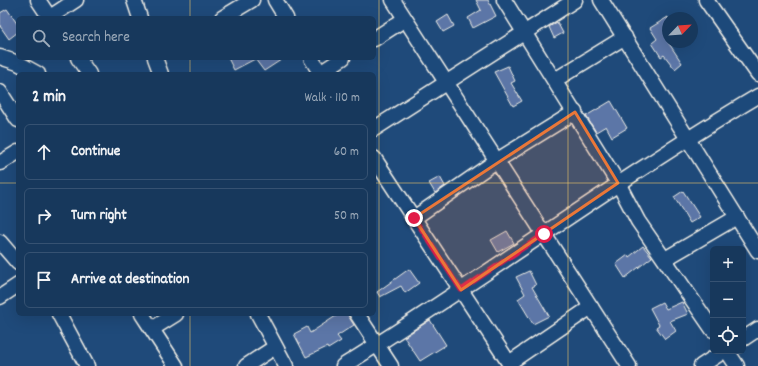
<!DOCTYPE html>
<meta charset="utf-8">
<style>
:root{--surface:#17385c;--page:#203f62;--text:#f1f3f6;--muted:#9eacbb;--line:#365272}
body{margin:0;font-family:Dekko,sans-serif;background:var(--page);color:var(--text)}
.controls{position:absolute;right:12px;bottom:12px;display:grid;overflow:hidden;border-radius:6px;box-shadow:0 4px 16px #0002}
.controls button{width:36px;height:36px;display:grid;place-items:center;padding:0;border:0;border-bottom:1px solid var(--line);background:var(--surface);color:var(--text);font:20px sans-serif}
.compass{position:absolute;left:662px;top:12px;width:36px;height:36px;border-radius:50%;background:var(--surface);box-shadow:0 4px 16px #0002;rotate:65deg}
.stop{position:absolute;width:12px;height:12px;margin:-9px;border:3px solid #e11d48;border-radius:50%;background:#fff}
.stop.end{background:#e11d48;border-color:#fff;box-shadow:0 1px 4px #0008}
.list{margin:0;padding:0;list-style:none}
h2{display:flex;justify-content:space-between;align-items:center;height:52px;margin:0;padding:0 16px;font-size:17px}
h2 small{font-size:13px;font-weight:400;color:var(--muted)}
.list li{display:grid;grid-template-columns:26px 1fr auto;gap:12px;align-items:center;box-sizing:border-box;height:56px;margin:0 8px 8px;padding:0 8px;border:1px solid var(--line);border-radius:6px}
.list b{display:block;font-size:15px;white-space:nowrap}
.list em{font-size:13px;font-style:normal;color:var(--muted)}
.icon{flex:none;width:22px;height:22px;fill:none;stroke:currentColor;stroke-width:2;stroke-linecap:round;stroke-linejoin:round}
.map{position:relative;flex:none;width:758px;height:366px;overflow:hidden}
.search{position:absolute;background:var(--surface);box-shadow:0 4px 16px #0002;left:16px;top:16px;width:360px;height:44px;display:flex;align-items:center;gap:10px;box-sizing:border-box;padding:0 14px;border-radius:6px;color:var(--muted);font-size:15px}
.panel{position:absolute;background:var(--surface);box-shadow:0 4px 16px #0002;left:16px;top:72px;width:360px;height:244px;border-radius:6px}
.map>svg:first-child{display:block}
.building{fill:#5c76a7;stroke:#f4f1e8}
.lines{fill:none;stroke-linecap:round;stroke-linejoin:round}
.street-casing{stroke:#f4f1e8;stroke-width:17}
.street{stroke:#1f4a7a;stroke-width:14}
.route{stroke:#e11d48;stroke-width:5}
.marked{fill:#ea7738;fill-opacity:0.2;stroke:#ea7738;stroke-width:3;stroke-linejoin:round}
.grid{fill:none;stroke:#ffd166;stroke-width:1;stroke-opacity:0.55}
</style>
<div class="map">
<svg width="758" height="366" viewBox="0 0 758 366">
<rect width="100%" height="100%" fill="#1f4a7a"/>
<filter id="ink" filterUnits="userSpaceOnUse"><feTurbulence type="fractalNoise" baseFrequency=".025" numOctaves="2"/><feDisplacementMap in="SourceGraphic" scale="8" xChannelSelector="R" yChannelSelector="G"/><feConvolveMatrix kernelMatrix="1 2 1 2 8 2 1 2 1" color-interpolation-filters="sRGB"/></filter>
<g filter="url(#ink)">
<g class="building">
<polygon points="476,0 488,0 496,16 473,28 468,18 481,10"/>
<polygon points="7,9 18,25 18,32 9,39 0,26 0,13"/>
<polygon points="448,15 454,26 443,32 437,22"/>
<polygon points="668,17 668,42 682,63 675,69 664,55 661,57 652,43 657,39 650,28"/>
<polygon points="557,22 563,33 554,38 549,27"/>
<polygon points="228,58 284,58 264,71 255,59 234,70"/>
<polygon points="508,66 515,81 511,83 522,101 513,106 494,72"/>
<polygon points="611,101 627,128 612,137 606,126 596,132 586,116"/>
<polygon points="440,177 445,186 435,193 429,183"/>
<polygon points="683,191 700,217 690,223 674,197"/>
<polygon points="507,231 514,243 498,252 491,240"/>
<polygon points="643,246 652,257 625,278 616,264 628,255 629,257"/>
<polygon points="409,269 419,283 405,293 401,286 380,297 377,292"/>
<polygon points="529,271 536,285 532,287 549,316 533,324 518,299 525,294 516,277"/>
<polygon points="662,302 666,309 682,302 688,314 670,321 676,331 665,339 656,327 659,325 650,308"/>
<polygon points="339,314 347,314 354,325 337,336 341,341 328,349 327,347 306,357 294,334 307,327 310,333"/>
<polygon points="430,320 446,345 420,361 404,337"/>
</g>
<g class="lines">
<defs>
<g id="street">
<polyline points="38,0 50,18"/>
<polyline points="134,0 140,18"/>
<polyline points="275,0 286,18"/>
<polyline points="393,0 629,366"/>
<polyline points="504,0 618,183 638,221 713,330"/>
<polyline points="601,0 758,251"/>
<polyline points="706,0 758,74"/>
<polyline points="50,17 76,0"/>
<polyline points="222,18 252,0"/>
<polyline points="374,39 405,19"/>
<polyline points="0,57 18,63 38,74"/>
<polyline points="78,58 89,74"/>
<polyline points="155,58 161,74"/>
<polyline points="311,58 321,74"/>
<polyline points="320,73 343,58"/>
<polyline points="555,80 625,37"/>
<polyline points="0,92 18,120"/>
<polyline points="374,129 575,0"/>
<polyline points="374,158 511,366"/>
<polyline points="0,163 18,152"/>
<polyline points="414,218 496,161 575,112"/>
<polyline points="0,242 18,263"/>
<polyline points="665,259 737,217"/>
<polyline points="0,297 18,285"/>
<polyline points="59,314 87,366"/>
<polyline points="142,314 176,366"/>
<polyline points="258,314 286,366"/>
<polyline points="357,314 391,366"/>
<polyline points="152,329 176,314"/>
<polyline points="743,339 758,329"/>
<polyline points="727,351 737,366"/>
<polyline points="509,363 591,307"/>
<polyline points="246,366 275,347"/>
<path d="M343 366C483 279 616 180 758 96"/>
<polyline points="701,366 724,351"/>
</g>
</defs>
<use href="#street" class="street-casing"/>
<use href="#street" class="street"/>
</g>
</g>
<g class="lines" filter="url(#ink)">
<polyline class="route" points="414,218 461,290 544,234"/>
</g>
<path class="marked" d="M575 112 618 183 461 290 414 218Z"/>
<path class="grid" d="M190 0V18M379 0V366M568 0V366M190 58V74M0 183H18M374 183H758M190 314V366"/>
</svg>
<div class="controls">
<button>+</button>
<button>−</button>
<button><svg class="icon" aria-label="locate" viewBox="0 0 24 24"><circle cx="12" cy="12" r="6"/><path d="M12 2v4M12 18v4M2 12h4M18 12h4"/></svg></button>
</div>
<svg class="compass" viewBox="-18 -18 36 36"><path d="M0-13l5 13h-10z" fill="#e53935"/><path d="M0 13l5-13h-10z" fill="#9eacbb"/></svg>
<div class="stop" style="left:544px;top:234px"></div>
<div class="stop end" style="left:414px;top:218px"></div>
<div class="search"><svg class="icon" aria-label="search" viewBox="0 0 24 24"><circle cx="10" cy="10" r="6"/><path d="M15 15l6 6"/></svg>Search here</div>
<section class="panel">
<h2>2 min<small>Walk · 110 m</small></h2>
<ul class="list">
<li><svg class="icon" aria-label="ahead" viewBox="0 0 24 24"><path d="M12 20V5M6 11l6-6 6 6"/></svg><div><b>Continue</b></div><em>60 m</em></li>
<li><svg class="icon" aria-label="right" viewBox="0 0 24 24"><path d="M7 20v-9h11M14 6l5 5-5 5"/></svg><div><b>Turn right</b></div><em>50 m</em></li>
<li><svg class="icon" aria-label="arrive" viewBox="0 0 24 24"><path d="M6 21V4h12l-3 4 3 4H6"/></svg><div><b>Arrive at destination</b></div></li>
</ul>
</section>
</div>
